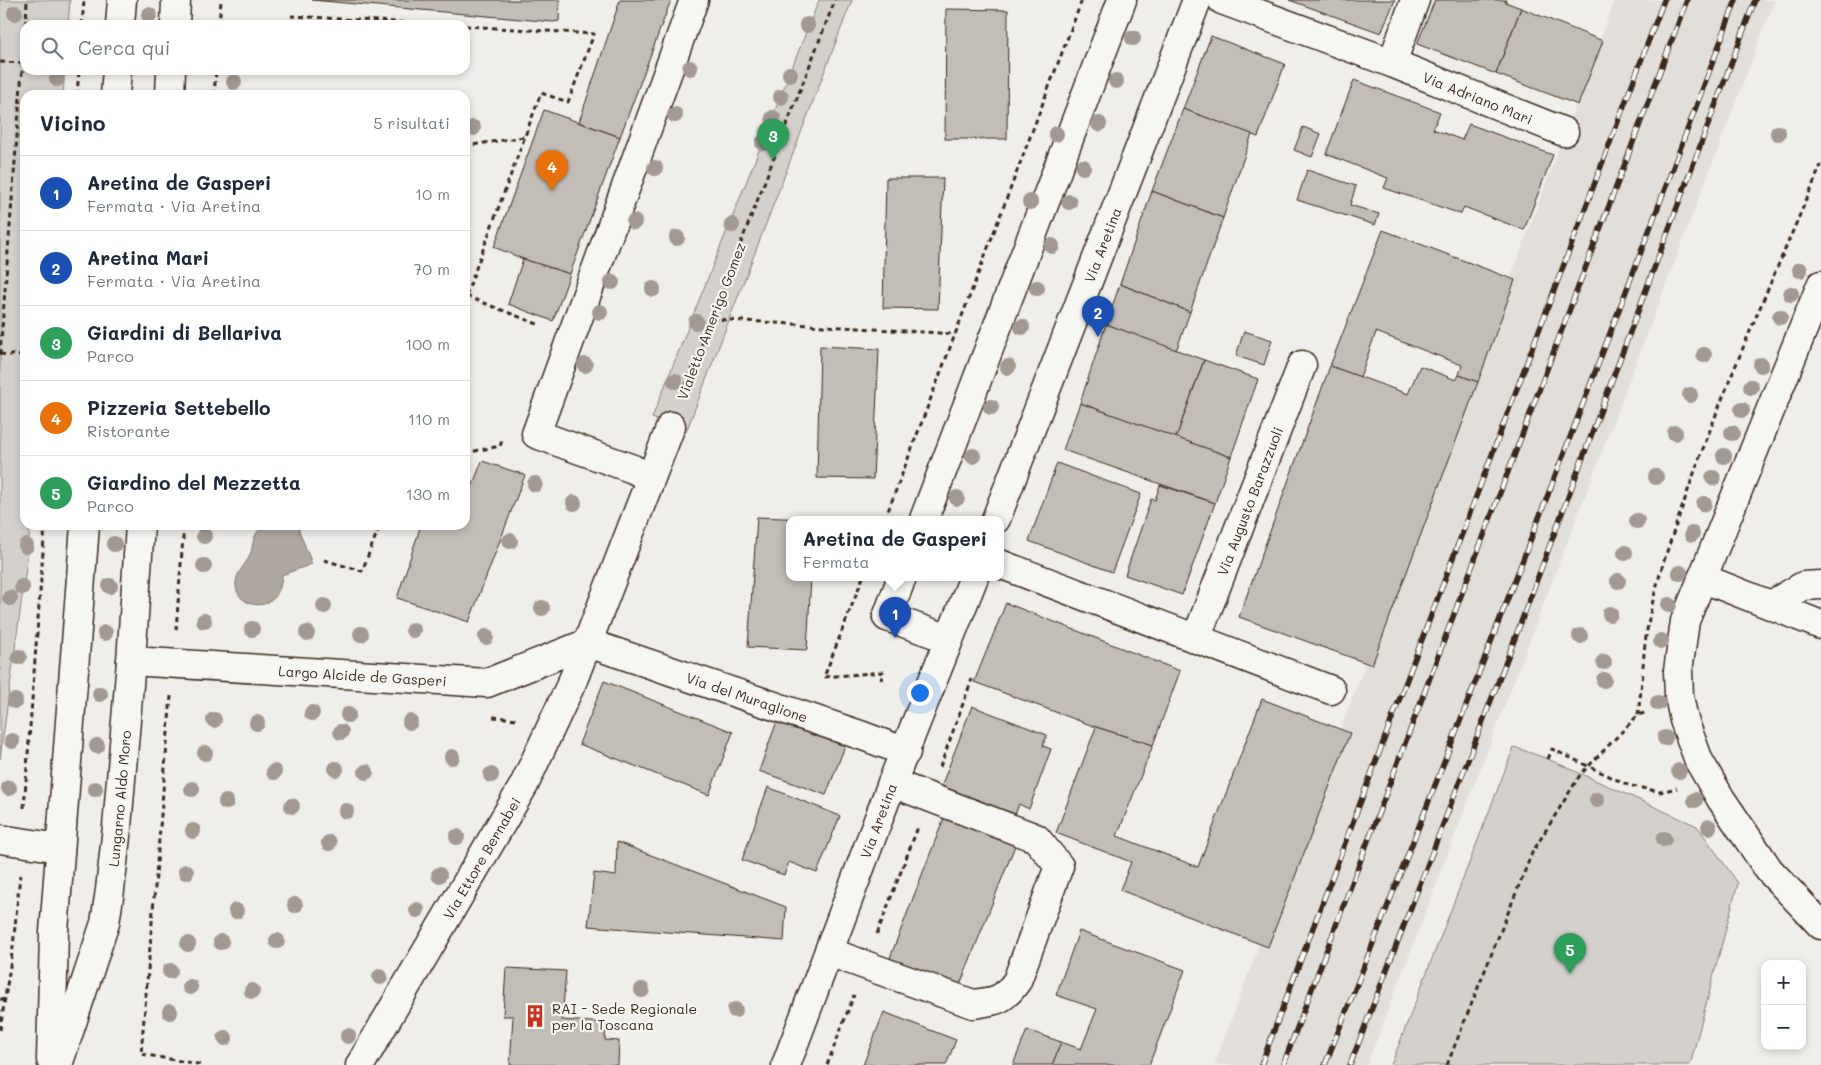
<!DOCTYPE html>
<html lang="it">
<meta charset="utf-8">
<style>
:root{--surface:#fff;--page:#f6f6f7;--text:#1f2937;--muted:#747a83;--line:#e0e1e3;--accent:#c8321e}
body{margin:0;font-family:Mali,sans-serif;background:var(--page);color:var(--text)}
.controls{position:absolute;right:15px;bottom:15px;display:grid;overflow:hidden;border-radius:10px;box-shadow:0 2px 8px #0003}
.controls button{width:45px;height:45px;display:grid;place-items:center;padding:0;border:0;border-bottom:1px solid var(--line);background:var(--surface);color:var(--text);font:25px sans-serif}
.you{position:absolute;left:919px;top:692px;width:18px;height:18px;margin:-12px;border:4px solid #fff;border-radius:50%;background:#1a73e8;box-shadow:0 0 0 8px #1a73e833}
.badge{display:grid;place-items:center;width:32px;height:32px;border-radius:50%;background:var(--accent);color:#fff;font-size:16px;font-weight:700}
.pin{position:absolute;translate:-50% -41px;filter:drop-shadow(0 1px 2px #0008)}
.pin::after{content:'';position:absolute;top:26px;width:18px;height:15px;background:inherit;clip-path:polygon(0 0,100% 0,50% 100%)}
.popup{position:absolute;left:786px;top:516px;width:218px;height:65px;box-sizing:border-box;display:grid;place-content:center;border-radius:10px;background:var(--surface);filter:drop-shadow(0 1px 4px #0005);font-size:16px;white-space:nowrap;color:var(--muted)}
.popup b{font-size:19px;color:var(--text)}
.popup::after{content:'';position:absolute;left:50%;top:100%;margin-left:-10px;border:10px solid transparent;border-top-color:var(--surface)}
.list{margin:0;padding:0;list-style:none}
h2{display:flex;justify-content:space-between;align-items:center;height:65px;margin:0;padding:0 20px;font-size:21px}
h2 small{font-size:16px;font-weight:400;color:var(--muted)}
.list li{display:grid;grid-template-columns:32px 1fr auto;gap:15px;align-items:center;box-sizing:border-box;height:75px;padding:0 20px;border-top:1px solid var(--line)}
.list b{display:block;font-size:19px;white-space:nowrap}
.list p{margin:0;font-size:16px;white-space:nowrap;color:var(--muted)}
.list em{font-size:16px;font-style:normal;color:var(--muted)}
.icon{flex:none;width:28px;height:28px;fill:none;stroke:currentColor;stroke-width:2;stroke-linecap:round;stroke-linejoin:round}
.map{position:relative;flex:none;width:1821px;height:1065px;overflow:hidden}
.search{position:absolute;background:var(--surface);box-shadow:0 2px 8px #0003;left:20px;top:20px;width:450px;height:55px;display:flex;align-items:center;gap:12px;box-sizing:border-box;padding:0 18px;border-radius:15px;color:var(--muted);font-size:19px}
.panel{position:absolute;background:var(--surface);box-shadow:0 2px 8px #0003;left:20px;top:90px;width:450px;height:440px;border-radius:15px}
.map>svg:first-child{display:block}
.built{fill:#e2dfdb}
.green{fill:#d4d1cc;stroke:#887e75}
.water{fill:#afa8a1;stroke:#81766d}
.building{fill:#c2bdb7;stroke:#3b2a1e}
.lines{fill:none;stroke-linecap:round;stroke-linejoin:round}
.minor-casing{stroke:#3b2a1e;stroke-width:31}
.major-casing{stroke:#3b2a1e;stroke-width:31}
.path{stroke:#3b2a1e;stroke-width:3;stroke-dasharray:5 4;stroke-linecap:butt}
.minor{stroke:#f6f6f2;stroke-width:28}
.major{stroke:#f6f6f2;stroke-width:28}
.rail-casing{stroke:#3b2a1e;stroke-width:5.5}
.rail{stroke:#f6f6f2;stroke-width:4;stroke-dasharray:11;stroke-linecap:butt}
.tree{fill:#a19992}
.labels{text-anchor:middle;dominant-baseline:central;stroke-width:4.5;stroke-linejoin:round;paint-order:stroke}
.street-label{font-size:14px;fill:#3b2a1e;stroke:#f6f6f2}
.poi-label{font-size:14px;fill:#3b2a1e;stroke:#f6f6f2;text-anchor:start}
</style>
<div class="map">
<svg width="1821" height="1065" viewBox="0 0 1821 1065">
<rect width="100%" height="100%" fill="#efeeea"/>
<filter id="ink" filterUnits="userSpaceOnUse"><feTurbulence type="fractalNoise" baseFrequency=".02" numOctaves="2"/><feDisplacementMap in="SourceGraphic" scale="10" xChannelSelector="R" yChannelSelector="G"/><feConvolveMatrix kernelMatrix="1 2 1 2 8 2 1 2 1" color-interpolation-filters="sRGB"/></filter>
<g filter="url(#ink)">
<polygon class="built" points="1615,0 1775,0 1367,1065 1214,1065"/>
<g class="green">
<polygon points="0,0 70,0 68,25 25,25 25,70 65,70 63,95 25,95 25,525 30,525 28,553 0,759"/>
<polygon points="819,0 852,0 686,432 652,418"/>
<polygon points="1514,747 1548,759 1697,826 1738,883 1690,1065 1391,1065"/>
</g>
<path class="water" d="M262 525H297L312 564 282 575C280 619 233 608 236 582 237 571 246 565 250 555 254 544 252 534 263 527Z"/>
<g class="building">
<polygon points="312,0 560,0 559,21 553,22"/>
<polygon points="620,0 671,0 620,137 579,122"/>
<polygon points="1289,0 1395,0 1381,33"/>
<polygon points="1435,0 1506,0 1505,2 1521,8 1496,74 1417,44"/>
<polygon points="1521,8 1603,41 1578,105 1496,74"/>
<polygon points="946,9 1008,10 1007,139 945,139"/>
<polygon points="1211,36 1285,64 1258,137 1183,109"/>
<polygon points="1354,80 1440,112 1433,129 1462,140 1469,124 1553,155 1524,230 1464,207 1461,214 1384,188 1388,178 1326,154"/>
<polygon points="1183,109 1252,134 1223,218 1152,191"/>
<polygon points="544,110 620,137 570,274 523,259 494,247"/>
<polygon points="1303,127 1321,134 1312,157 1294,150"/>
<polygon points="1307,170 1356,186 1350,205 1379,214 1375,225 1297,200"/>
<polygon points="886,178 943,178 938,309 883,308"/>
<polygon points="1152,191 1223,218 1190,312 1120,284"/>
<polygon points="1383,230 1515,280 1478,382 1459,375 1462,365 1376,332 1360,377 1330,366"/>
<polygon points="523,259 570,274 553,321 508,304"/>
<polygon points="1120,284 1190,312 1176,351 1106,324"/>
<polygon points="1106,324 1204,360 1176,438 1080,403"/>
<polygon points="1244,331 1272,340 1264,365 1236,356"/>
<polygon points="820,346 879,349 873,479 817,478"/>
<polygon points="1204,360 1258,379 1231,457 1176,438"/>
<polygon points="1330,366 1408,394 1420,366 1456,380 1459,375 1478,382 1372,665 1239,617"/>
<polygon points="1080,403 1231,457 1215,503 1063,450"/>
<polygon points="482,461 525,475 469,622 397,598 421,525 465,525 465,505"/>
<polygon points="1057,463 1141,494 1112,572 1029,541"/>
<polygon points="1160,485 1215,503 1182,595 1125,575 1151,499 1155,500"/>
<polygon points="757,517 807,519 790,519 790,577 811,577 807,650 748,647"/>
<polygon points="1006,603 1180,671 1153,745 1096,727 974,682"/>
<polygon points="604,681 733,732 709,795 579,744"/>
<polygon points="1262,699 1350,733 1268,947 1120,890 1131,862 1056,833 1096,727 1153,745 1117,836 1198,867"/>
<polygon points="972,706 1047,735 1043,746 1051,749 1029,809 1019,804 1015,815 941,787"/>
<polygon points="777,721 845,746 826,795 759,771"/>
<polygon points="768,787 840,816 817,873 789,862 784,875 742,860"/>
<polygon points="947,810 1018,838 958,990 888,963"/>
<polygon points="617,842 786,907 784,941 588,926 594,873 616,876"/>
<polygon points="1079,931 1185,970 1149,1065 1052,1065 1061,1042 1081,1049 1097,1009 1056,995"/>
<polygon points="506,968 566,971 562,1020 606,1023 605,1040 619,1041 618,1065 510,1065 513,1016 503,1016"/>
<polygon points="884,1012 956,1040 946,1065 863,1065"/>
<polygon points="1027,1030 1061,1042 1052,1065 1013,1065"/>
</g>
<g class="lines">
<defs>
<g id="minor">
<path id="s1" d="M1222 0 1392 63 1564 132"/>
<polyline points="1392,63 1415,0"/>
<polyline points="1821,285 1685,621 1678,671 1679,696 1684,720 1699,761 1721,799 1769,870 1821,925"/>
<polyline points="650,478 633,469 536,434 694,0"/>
<polyline points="924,519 1122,0"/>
<path id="s2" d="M996 519 1197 0"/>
<polyline points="1000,564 1331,690"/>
<polyline points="902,577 887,617 949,639"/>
<polyline points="1702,578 1821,625"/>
<polyline points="1771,605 1803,586 1821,585"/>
<path id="s3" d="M1196 639 1302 365"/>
<path id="s4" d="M588 643 863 736 906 752"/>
<path id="s5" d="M131 661 487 683 588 643"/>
<polyline points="0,839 60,848"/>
<path d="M829 952 973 1004C996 1001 1003 1001 1017 981L1059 866 1036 838 892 783"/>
<path id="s6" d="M360 1065 524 785 573 680 671 426"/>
<path id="s7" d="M786 1065 892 783 974 577"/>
</g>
<g id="major">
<polyline points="120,25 122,0"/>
<polyline points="175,25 176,0"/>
<polyline points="115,95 117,70"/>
<polyline points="170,95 171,70"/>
<polyline points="51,1060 54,932 85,525"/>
<path id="s8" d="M58 1065 105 923 110 890 117 827 131 661 140 525"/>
</g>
</defs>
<use href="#minor" class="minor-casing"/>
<use href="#major" class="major-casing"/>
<g class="path">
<polyline points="291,16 445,25"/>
<polyline points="26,25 27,0"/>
<polyline points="82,25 84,0"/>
<polyline points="219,25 221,0"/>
<polyline points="465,26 594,34 568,102 541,93 465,298"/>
<polyline points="0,62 24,63"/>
<polyline points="77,95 79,70"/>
<polyline points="214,95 216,70"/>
<polyline points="465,146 524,137"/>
<polyline points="466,296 540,325"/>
<polyline points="712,319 955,334"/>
<polyline points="0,354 25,33"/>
<polyline points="0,354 25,356"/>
<polyline points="682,395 835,0"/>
<polyline points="465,453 500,446 503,438"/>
<polyline points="885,519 1082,0"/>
<polyline points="324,560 362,571 380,525"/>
<polyline points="863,577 824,677 883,672 881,680"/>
<polyline points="176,630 184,525"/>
<path d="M1643 667C1646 609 1665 556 1684 502 1723 387 1774 277 1821 165"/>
<polyline points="171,696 141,1054 203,1065"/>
<polyline points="1638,715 1643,673"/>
<polyline points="493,717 519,719"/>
<polyline points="1548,759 1552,749 1628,785 1660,792 1677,788"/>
<polyline points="940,767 972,679"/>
<polyline points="24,808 45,525"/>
<polyline points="877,934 918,827"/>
<polyline points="0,999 5,1000"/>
<polyline points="0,1030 13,947 20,875"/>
<polyline points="827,1065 854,995"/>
<polyline points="1447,1065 1532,853 1580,775 1638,715 1648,712"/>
</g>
<use href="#minor" class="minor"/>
<use href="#major" class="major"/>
<defs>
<g id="rail">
<polyline points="1261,1065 1664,0"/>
<polyline points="1283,1065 1687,0"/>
<path d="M1325 1065C1465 711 1603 356 1736 0"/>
<polyline points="1350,1065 1512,646 1755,0"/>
</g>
</defs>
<use href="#rail" class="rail-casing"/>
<use href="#rail" class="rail"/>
</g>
<g class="tree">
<circle cx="15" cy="13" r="8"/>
<circle cx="149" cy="15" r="8"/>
<circle cx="807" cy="25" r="8"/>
<circle cx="1133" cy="38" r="8"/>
<circle cx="690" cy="68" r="8"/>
<circle cx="790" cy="74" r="8"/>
<circle cx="57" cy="79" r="8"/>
<circle cx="1116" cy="81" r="8"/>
<circle cx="234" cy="82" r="8"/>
<circle cx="781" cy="97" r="8"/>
<circle cx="675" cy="115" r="8"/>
<circle cx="773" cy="118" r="8"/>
<circle cx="1099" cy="124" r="8"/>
<circle cx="473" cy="128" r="8"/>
<circle cx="1778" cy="133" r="8"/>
<circle cx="1056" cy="134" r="8"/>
<circle cx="763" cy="143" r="8"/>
<circle cx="1083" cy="167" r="8"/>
<circle cx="655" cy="168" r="8"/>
<circle cx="1030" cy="202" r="8"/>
<circle cx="1069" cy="202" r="8"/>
<circle cx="634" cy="222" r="8"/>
<circle cx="732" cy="225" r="8"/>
<circle cx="677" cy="238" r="8"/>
<circle cx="1052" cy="246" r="8"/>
<circle cx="1800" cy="270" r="8"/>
<circle cx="612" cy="282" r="8"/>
<circle cx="1037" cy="288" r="8"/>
<circle cx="653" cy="289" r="8"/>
<circle cx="1791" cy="294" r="8"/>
<circle cx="600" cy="312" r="8"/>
<circle cx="1780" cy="317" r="8"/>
<circle cx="696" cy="322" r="8"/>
<circle cx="1022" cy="327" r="8"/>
<circle cx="1704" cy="355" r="8"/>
<circle cx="585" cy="365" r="8"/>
<circle cx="1761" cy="365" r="8"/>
<circle cx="1008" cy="367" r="8"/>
<circle cx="675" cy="381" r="8"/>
<circle cx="1751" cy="387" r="8"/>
<circle cx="1690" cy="395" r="8"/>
<circle cx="991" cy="407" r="8"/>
<circle cx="1742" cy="410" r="8"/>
<circle cx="1675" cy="433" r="8"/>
<circle cx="1732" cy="433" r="8"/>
<circle cx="973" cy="456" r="8"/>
<circle cx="1724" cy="456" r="8"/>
<circle cx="1656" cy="477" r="8"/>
<circle cx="1713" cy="478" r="8"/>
<circle cx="535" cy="484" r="8"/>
<circle cx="957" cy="498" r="8"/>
<circle cx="574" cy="503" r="8"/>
<circle cx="1704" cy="504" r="8"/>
<circle cx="1637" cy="521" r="8"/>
<circle cx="1692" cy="534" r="8"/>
<circle cx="204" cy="536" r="8"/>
<circle cx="510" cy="541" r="8"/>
<circle cx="114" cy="544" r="8"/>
<circle cx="26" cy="546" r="8"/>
<circle cx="1625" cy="553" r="8"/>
<circle cx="204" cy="566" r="8"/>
<circle cx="1680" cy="573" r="8"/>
<circle cx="1618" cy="581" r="8"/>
<circle cx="110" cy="586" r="8"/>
<circle cx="22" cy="587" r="8"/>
<circle cx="10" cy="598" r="8"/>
<circle cx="1669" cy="605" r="8"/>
<circle cx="324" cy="606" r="8"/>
<circle cx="542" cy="608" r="8"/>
<circle cx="1610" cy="614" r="8"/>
<circle cx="204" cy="621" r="8"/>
<circle cx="252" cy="629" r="8"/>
<circle cx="413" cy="630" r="8"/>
<circle cx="105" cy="633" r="8"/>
<circle cx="307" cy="633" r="8"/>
<circle cx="361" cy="634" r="8"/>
<circle cx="1580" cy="636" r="8"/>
<circle cx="486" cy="637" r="8"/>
<circle cx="1661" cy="641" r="8"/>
<circle cx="19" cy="657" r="8"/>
<circle cx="1604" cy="662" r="8"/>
<circle cx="1604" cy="680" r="8"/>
<circle cx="100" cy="694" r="8"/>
<circle cx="15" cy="701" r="8"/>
<circle cx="1658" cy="703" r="8"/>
<circle cx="312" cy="713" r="8"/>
<circle cx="348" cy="715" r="8"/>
<circle cx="214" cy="720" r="8"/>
<circle cx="410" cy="722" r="8"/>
<circle cx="257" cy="723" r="8"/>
<circle cx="341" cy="732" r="8"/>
<circle cx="1665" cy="738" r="8"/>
<circle cx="12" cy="741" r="8"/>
<circle cx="97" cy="746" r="8"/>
<circle cx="205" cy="753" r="8"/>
<circle cx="452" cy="757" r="8"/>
<circle cx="336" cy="769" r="8"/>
<circle cx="1679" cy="771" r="8"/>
<circle cx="274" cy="772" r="8"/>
<circle cx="366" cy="772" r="8"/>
<circle cx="491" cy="775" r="8"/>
<circle cx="9" cy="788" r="8"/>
<circle cx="95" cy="789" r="8"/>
<circle cx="192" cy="789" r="8"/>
<circle cx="1597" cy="800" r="8"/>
<circle cx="1695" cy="800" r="8"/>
<circle cx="226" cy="802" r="8"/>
<circle cx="292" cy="806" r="8"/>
<circle cx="346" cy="811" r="8"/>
<circle cx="1709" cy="827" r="8"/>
<circle cx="193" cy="831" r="8"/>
<circle cx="457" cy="837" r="8"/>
<circle cx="1664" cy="839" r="8"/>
<circle cx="329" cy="843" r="8"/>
<circle cx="186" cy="872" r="8"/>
<circle cx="439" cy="875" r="8"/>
<circle cx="295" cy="905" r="8"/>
<circle cx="417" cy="910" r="8"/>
<circle cx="236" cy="911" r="8"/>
<circle cx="277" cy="941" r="8"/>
<circle cx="221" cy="942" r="8"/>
<circle cx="188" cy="944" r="8"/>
<circle cx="170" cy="971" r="8"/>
<circle cx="380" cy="977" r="8"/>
<circle cx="190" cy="987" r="8"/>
<circle cx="642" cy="990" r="8"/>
<circle cx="252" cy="991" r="8"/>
<circle cx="735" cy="1010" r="8"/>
<circle cx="170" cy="1012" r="8"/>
<circle cx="348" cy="1036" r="8"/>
<circle cx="225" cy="1038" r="8"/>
</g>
</g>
<defs>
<symbol id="building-bare" viewBox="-9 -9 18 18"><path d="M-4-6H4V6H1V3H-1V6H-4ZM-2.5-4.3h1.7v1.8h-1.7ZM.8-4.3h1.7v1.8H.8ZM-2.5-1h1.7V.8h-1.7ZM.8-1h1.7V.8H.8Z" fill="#c8321e" stroke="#f6f6f2" stroke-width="2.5" paint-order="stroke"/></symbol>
</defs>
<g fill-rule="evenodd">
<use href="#building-bare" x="519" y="1000" width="32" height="32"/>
</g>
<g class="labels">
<g class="street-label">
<text stroke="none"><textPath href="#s1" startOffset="274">Via Adriano Mari</textPath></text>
<text stroke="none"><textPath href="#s2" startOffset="294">Via Aretina</textPath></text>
<text transform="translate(711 321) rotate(-69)">Vialetto Amerigo Gomez</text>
<text stroke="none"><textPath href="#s3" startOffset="148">Via Augusto Barazzuoli</textPath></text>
<text stroke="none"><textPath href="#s5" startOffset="232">Largo Alcide de Gasperi</textPath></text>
<text stroke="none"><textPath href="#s4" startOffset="168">Via del Muraglione</textPath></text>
<text stroke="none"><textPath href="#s8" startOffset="275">Lungarno Aldo Moro</textPath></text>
<text stroke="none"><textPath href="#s7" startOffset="261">Via Aretina</textPath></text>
<text stroke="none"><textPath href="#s6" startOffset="240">Via Ettore Bernabei</textPath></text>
</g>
<g class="poi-label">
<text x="552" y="1008">RAI - Sede Regionale<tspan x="552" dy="16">per la Toscana</tspan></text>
</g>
</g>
</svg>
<div class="controls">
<button>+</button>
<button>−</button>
</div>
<div class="you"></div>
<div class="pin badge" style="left:895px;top:638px;background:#1a4fb4">1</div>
<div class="popup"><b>Aretina de Gasperi</b>Fermata</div>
<div class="pin badge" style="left:1098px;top:337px;background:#1a4fb4">2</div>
<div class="pin badge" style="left:773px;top:160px;background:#2e9e5b">3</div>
<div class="pin badge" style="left:552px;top:191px;background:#e8710a">4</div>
<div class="pin badge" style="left:1570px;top:974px;background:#2e9e5b">5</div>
<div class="search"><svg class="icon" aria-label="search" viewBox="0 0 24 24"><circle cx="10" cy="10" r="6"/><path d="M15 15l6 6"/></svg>Cerca qui</div>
<section class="panel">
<h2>Vicino<small>5 risultati</small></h2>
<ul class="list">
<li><span class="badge" style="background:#1a4fb4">1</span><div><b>Aretina de Gasperi</b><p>Fermata · Via Aretina</p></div><em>10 m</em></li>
<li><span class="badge" style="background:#1a4fb4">2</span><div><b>Aretina Mari</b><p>Fermata · Via Aretina</p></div><em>70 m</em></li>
<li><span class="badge" style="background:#2e9e5b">3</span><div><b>Giardini di Bellariva</b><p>Parco</p></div><em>100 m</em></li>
<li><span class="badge" style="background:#e8710a">4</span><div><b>Pizzeria Settebello</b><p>Ristorante</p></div><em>110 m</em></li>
<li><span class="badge" style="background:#2e9e5b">5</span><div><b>Giardino del Mezzetta</b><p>Parco</p></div><em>130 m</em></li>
</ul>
</section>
</div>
